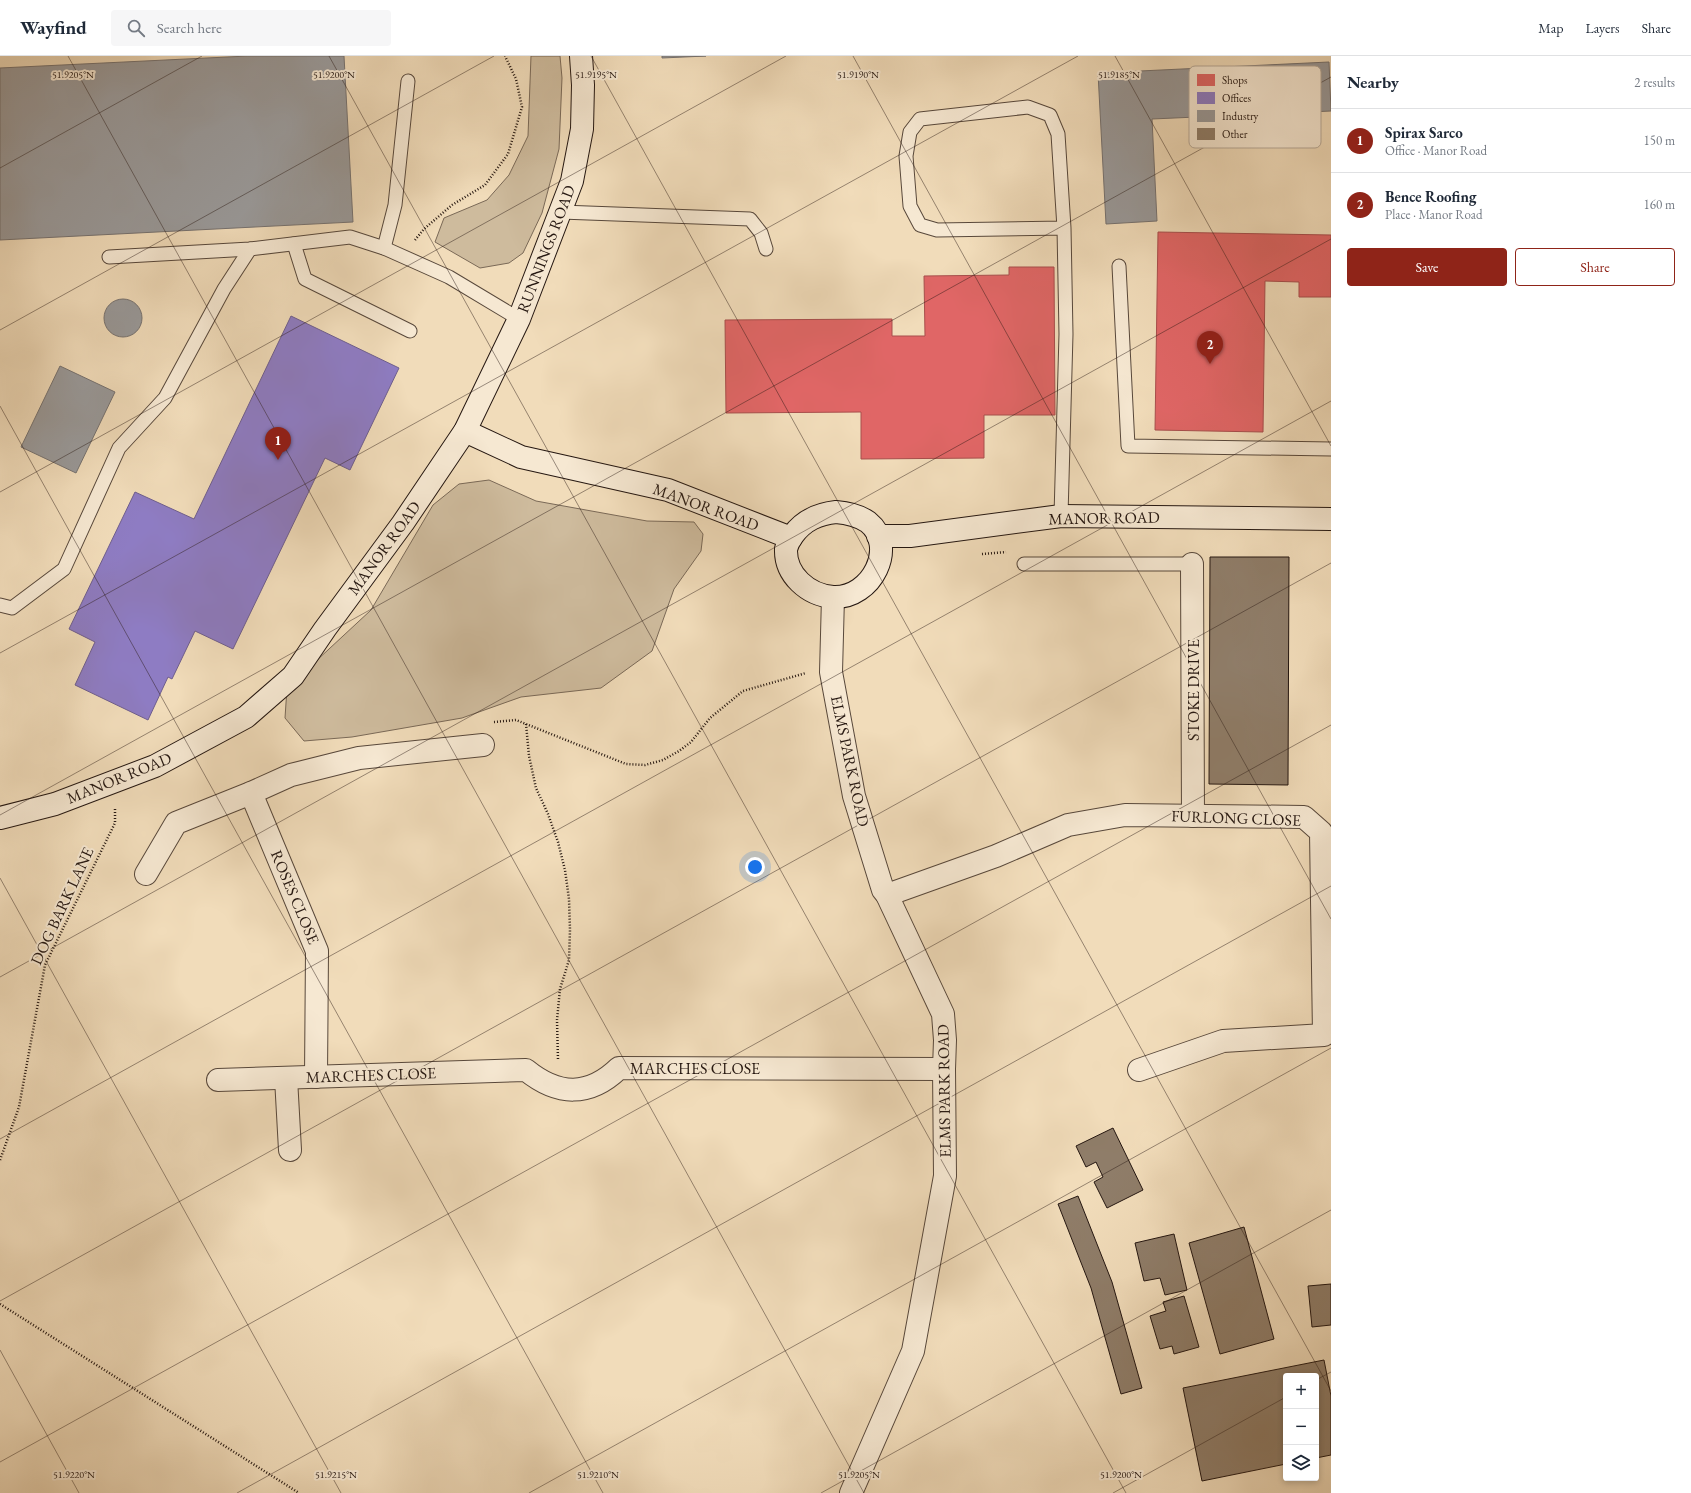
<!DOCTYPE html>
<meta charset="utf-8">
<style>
:root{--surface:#fff;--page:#f6f6f7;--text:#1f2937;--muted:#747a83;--line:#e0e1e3;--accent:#8f2418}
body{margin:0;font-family:"EB Garamond",serif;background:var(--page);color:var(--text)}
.controls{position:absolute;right:12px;bottom:12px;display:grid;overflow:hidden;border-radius:4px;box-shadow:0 2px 6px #0003}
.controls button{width:36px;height:36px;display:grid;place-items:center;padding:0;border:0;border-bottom:1px solid var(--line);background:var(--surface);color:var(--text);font:20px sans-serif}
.you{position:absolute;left:755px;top:811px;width:14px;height:14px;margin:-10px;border:3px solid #fff;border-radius:50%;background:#1a73e8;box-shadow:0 0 0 6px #1a73e833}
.badge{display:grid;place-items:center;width:26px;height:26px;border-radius:50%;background:var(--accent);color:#fff;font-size:13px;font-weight:700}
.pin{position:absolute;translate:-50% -33px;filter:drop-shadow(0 1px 2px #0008)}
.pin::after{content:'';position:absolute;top:21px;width:14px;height:12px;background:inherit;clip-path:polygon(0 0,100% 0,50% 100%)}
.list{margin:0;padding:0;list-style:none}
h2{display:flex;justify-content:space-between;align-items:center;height:52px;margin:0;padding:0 16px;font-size:17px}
h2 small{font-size:13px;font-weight:400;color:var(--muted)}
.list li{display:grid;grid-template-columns:26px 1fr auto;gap:12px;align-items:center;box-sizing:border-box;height:64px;padding:0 16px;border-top:1px solid var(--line)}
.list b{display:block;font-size:15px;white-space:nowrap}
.list p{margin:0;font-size:13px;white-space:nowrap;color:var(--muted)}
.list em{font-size:13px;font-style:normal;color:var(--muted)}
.actions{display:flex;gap:8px;padding:12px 16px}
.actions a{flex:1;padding:9px 0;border:1px solid var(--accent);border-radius:4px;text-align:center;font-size:14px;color:var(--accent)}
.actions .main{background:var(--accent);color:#fff}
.icon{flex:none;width:22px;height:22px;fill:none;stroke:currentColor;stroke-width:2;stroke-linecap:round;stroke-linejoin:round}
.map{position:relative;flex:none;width:1331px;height:1437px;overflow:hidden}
header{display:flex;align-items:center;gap:24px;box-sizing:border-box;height:56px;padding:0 20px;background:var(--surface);border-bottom:1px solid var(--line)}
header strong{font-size:19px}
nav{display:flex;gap:22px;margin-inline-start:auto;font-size:14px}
.search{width:280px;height:36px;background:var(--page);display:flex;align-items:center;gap:10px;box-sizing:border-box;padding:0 14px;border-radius:4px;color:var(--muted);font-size:15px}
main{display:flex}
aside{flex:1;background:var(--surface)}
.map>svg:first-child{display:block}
.green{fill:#cebb9d;stroke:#7a6957}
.shops{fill:#e06666;stroke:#a84e4c}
.offices{fill:#8e7cc3;stroke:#6e5e8e}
.industry{fill:#999;stroke:#767270}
.building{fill:#8f7d69;stroke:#251711}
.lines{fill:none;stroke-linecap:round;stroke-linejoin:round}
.lane-casing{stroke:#58483b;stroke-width:15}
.street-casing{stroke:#58483b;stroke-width:24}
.secondary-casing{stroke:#251711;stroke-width:24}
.path{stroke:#251711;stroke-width:2.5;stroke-dasharray:1 2;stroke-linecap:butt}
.lane{stroke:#f6e8d2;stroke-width:13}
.street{stroke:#f6e8d2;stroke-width:22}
.secondary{stroke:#f6e8d2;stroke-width:22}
.ticks{fill:none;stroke:#251711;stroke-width:1;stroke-opacity:0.45}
.labels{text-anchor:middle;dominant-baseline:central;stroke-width:4;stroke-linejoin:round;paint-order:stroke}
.street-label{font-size:16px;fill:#251711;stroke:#f6e8d2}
.key{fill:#f6e8d2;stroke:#b7a998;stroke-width:1}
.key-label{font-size:11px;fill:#251711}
.ticks-label{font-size:10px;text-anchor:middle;fill:#251711;stroke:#f6e8d2;stroke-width:4;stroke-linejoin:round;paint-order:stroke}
</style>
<header>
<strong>Wayfind</strong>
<div class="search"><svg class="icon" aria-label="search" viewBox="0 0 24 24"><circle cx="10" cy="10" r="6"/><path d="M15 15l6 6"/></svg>Search here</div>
<nav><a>Map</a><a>Layers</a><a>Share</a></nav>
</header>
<main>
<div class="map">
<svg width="1331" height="1437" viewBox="0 0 1331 1437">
<rect width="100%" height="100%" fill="#f1dcba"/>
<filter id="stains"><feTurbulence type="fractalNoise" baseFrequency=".005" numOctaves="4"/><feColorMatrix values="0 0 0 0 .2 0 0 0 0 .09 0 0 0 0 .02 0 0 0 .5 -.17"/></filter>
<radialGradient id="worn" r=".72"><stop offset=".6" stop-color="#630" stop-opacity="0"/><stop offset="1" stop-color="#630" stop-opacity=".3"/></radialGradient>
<g class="green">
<polygon points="531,0 560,0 562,22 559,93 542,157 523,197 509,207 480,212 435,186 444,162 487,144 509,119 528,80"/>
<polygon points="489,424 536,445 647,465 694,466 703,478 701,495 674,533 652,595 601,632 521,641 462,662 352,681 304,685 285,662 287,632 371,554 433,449 459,428"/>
</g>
<g class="shops">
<polygon points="1158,176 1331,179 1331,241 1299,241 1299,226 1265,225 1263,376 1155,374"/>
<polygon points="1009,211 1054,211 1055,359 984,359 984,402 861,403 861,356 726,357 725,264 892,263 892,280 925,280 924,220 1009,219"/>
</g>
<polygon class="offices" points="291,260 399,312 350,414 325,402 233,593 195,575 172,623 168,621 148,664 75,629 95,586 69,573 135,436 194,463"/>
<g class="industry">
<polygon points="248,0 344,0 353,166 0,184 0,12"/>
<polygon points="662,0 706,0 662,2"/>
<polygon points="1329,6 1331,55 1152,63 1157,165 1106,168 1098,17"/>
<circle cx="123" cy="262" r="19"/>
<polygon points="60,310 115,336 76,417 21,391"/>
</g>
<g class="building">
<polygon points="1210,501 1289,501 1288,729 1209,728"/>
<polygon points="1113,1072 1143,1134 1107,1152 1094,1126 1103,1121 1096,1106 1086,1111 1076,1090"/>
<polygon points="1078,1140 1112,1226 1142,1332 1121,1338 1091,1232 1058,1148"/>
<polygon points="1244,1171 1274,1283 1220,1298 1189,1187"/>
<polygon points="1174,1178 1187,1234 1165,1239 1160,1222 1144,1225 1135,1187"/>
<polygon points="1331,1228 1331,1269 1312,1271 1308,1230"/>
<polygon points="1184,1240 1199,1291 1174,1298 1172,1290 1160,1293 1150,1260 1166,1255 1163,1246"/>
<polygon points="1324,1304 1331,1340 1331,1399 1316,1402 1316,1320 1286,1320 1286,1408 1202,1425 1183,1332"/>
</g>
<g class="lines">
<defs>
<g id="lane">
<polyline points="561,156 750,163 761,177 766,193"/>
<polyline points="294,188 305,223 410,275"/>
<polyline points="384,192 395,149 408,25"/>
<polyline points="109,201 250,193 350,181 384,192 449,221 519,263"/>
<polyline points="1119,210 1128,390 1331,393"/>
<polyline points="1061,460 1066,278 1064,172 1058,78 1050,59 1028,51 920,63 910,76 906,100 910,150 920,169 937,174 1064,172"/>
<polyline points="1024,508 1192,508"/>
<polyline points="0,549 12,552 64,513 119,392 165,342 224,233 250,193"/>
</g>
<g id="street">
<polyline points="1192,508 1193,760"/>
<polyline points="833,541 831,616 854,740 883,834 887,839 943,958 945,984 944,1013 945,1120 913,1295 851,1437"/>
<polyline points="251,737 317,895 316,1021"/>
<polyline points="146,818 176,767 251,737 291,719 359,702 483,689"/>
<polyline points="887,839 996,800 1068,769 1125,759 1304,761 1321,776 1324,979 1223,985 1139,1014"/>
<polyline points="286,1022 290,1094"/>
<path d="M218 1024 526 1014C558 1040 589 1041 619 1012L944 1013"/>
</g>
<g id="secondary">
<polyline points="465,375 521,401 668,434 791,482"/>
<path d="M836 456C848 457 858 459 868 466 898 490 872 543 833 541 808 539 785 519 786 493 787 489 790 483 793 479 804 464 818 458 836 456Z"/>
<polyline points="878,480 910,480 1061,460 1331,463"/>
<polyline points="0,762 55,748 155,710 246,661 293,620 325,573 403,467 465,375 519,263 572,125 582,73 583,29 581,0"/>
</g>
</defs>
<use href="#lane" class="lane-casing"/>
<use href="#street" class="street-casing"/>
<use href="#secondary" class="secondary-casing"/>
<g class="path">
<polyline points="415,184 424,173 452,149 485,129 508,98 522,51 516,23 505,0"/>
<polyline points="982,498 1006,496"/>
<polyline points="494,666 516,664 626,708 645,709 663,704 679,695 691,686 710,662 743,635 806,617"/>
<polyline points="526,668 529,700 536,732 548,758 558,786 565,814 569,843 570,874 569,904 560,933 557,964 558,1004"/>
<polyline points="0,1104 19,1051 45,909 115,767 115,752"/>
<polyline points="0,1248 299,1437"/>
</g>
<use href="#lane" class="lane"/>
<use href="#street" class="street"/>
<use href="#secondary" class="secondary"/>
</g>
<path class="ticks" d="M68 0 864 1437M329 0 1126 1437M591 0 1331 1335M853 0 1331 863M1115 0 1331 390M0 112 202 0M0 274 494 0M0 350 603 1437M0 436 786 0M0 597 1078 0M0 759 1331 21M0 822 341 1437M0 921 1331 183M0 1083 1331 345M0 1245 1331 507M0 1294 79 1437M1316 1324 1331 1316M0 1406 1331 669M237 1437 1331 830M529 1437 1331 992M821 1437 1331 1154M1113 1437 1286 1341"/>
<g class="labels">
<g class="street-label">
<text transform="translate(546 193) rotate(-69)">RUNNINGS ROAD</text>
<text transform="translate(706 451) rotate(20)">MANOR ROAD</text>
<text transform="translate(1104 462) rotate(-1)">MANOR ROAD</text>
<text transform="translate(384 492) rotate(-54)">MANOR ROAD</text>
<text transform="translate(1193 634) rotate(-90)">STOKE DRIVE</text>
<text transform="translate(850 705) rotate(78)">ELMS PARK ROAD</text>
<text transform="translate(119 722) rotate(-22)">MANOR ROAD</text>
<text transform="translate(1236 762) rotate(2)">FURLONG CLOSE</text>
<text transform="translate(295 841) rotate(67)">ROSES CLOSE</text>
<text transform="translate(62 850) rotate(-65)">DOG BARK LANE</text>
<text x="695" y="1012">MARCHES CLOSE</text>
<text transform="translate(371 1019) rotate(-2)">MARCHES CLOSE</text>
<text transform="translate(944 1035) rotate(-91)">ELMS PARK ROAD</text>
</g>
</g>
<rect x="1189" y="10" width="132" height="82" rx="6" class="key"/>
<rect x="1197" y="18" width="18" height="12" fill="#e06666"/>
<rect x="1197" y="36" width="18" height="12" fill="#8e7cc3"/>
<rect x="1197" y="54" width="18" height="12" fill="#999"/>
<rect x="1197" y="72" width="18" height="12" fill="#8f7d69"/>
<g class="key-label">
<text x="1222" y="28">Shops</text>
<text x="1222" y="46">Offices</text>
<text x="1222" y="64">Industry</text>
<text x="1222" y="82">Other</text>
</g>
<g class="ticks-label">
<text x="73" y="22">51.9205°N</text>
<text x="334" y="22">51.9200°N</text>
<text x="596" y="22">51.9195°N</text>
<text x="858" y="22">51.9190°N</text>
<text x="1119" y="22">51.9185°N</text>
<text x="74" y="1422">51.9220°N</text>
<text x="336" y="1422">51.9215°N</text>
<text x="598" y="1422">51.9210°N</text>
<text x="859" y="1422">51.9205°N</text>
<text x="1121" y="1422">51.9200°N</text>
</g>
<rect width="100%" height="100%" filter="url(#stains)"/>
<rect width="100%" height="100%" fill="url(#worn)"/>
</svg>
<div class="controls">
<button>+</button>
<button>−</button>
<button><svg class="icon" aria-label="layers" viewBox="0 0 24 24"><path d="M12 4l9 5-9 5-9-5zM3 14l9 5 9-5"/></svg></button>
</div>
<div class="you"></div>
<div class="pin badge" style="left:278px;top:404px">1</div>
<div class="pin badge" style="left:1210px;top:308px">2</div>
</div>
<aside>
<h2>Nearby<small>2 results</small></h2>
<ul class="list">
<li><span class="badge">1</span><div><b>Spirax Sarco</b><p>Office · Manor Road</p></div><em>150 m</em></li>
<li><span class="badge">2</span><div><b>Bence Roofing</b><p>Place · Manor Road</p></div><em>160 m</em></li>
</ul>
<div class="actions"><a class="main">Save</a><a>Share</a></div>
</aside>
</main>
